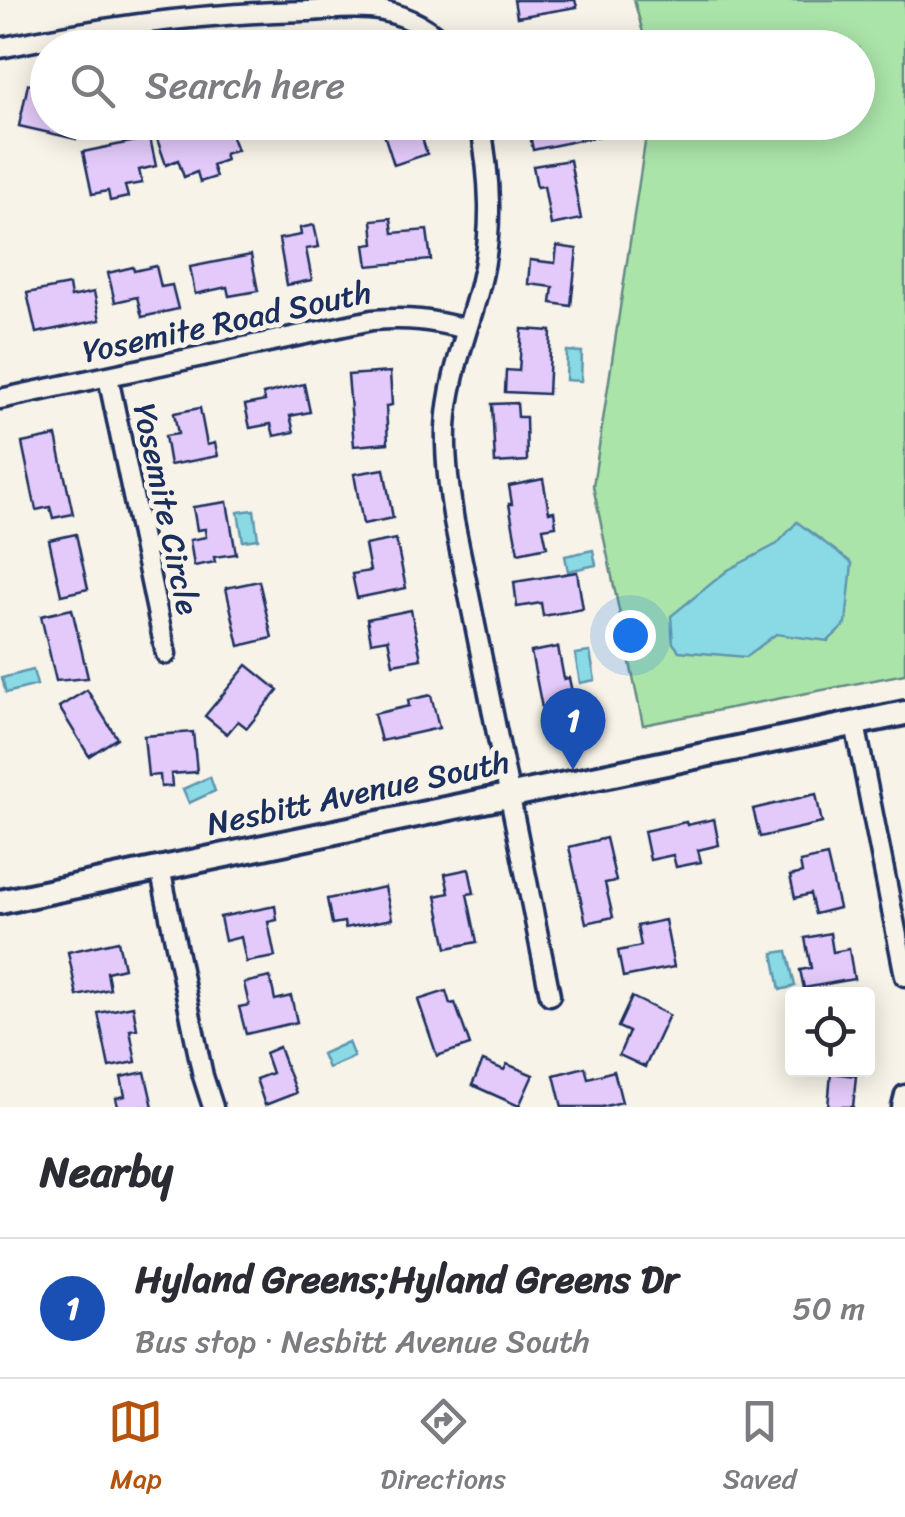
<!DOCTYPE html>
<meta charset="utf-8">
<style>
:root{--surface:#fff;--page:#f2f2f3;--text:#2b2b33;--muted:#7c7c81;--line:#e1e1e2;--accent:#b45309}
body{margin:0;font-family:Sriracha,sans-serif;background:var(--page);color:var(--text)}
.controls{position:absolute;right:30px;bottom:30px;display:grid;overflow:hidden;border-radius:10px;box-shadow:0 5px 25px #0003}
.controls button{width:90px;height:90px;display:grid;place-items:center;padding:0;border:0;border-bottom:2px solid var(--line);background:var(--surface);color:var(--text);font:50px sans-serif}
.you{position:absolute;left:630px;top:635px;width:35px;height:35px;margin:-25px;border:8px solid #fff;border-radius:50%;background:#1a73e8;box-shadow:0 0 0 15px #1a73e833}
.badge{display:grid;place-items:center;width:65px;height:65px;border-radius:50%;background:var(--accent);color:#fff;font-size:32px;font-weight:700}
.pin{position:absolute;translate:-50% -82px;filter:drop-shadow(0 2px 5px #0008)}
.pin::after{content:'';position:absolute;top:52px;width:35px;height:30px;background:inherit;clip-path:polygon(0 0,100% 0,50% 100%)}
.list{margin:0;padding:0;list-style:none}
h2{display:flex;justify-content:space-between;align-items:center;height:130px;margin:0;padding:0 40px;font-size:42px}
h2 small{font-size:32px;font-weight:400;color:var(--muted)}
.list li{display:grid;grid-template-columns:65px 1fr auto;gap:30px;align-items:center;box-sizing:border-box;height:140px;padding:0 40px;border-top:2px solid var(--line)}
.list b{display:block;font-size:38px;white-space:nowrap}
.list p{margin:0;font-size:32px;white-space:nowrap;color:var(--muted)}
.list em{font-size:32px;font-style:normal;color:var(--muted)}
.icon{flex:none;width:55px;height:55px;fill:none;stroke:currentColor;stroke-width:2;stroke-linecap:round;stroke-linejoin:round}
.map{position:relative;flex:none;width:905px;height:1107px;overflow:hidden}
.search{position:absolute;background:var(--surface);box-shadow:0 5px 25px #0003;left:30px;right:30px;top:30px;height:110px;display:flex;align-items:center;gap:25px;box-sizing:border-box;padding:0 35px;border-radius:55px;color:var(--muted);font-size:38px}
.sheet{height:270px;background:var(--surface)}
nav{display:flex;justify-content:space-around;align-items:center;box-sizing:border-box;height:140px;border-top:2px solid var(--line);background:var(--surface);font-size:28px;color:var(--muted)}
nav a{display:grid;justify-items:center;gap:5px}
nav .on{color:var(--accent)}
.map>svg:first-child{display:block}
.green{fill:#abe4a9;stroke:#638a84;stroke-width:2.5}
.water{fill:#8adae5;stroke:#5e96af;stroke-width:2.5}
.building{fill:#e3cafa;stroke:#1b2f5e;stroke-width:2.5}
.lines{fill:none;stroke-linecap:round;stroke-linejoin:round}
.service-casing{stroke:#1b2f5e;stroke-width:16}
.minor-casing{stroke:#1b2f5e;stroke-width:25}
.tertiary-casing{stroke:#1b2f5e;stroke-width:30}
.service{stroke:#f7f3e8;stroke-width:9}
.minor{stroke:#f7f3e8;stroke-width:18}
.tertiary{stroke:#f7f3e8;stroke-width:22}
.labels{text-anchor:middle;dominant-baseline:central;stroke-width:10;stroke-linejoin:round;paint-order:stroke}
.street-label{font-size:32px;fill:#1b2f5e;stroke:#f7f3e8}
</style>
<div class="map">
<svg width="905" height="1107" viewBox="0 0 905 1107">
<rect width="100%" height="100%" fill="#f7f3e8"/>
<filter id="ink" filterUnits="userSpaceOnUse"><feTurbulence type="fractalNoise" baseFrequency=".01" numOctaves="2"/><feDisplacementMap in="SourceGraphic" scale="20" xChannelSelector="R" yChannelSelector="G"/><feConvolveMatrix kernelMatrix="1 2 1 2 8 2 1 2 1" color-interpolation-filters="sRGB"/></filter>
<g filter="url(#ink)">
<polygon class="green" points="634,0 905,0 905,674 643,725 593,486 648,123 858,122 858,48 647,47"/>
<g class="water">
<polygon points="567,351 582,352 581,381 566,380"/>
<polygon points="254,510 258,539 243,541 238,512"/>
<polygon points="797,522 852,563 846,624 828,641 776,634 746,657 679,651 673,643 671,616 728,570 777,544"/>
<polygon points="593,550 596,565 568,571 565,556"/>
<polygon points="590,652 595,680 580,683 575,654"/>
<polygon points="33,670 37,685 6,693 2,678"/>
<polygon points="210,777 215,791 189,803 183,789"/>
<polygon points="787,951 795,986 780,990 773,953"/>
<polygon points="348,1042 354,1057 328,1068 322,1054"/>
</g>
<g class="building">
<polygon points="514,0 575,0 577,7 517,17"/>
<polygon points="28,84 48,88 48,122 80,122 76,139 19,126"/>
<polygon points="204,122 211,122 215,134 229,129 237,150 224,154 226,160 212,165 216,177 200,182 197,172 184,177 178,160 166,165 157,139"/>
<polygon points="376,122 417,122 427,154 394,165 381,125 377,126"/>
<polygon points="539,122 602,122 604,135 533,150 528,125"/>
<polygon points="150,138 156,166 139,170 142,183 125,186 128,197 110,201 108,191 92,194 83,152"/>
<polygon points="570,160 581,219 551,225 544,186 537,187 533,166"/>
<polygon points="391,218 393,233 427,230 431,260 368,266 365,245 374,244 372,220"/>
<polygon points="314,225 319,247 306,249 312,280 287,285 279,239 301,235 300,228"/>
<polygon points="557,246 577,249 571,306 551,303 553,287 528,284 530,260 555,263"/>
<polygon points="251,255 258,291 229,296 227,287 195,294 190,267"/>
<polygon points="156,266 161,287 172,285 178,309 142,317 137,297 115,302 108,273 133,267 134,271"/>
<polygon points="69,285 71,297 94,292 100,320 36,333 27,293"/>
<polygon points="522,329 551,331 548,394 505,392 506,370 519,371"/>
<polygon points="390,372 392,405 386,406 388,443 354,446 348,375"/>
<polygon points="304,384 310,412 290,416 294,432 274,436 271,424 250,428 245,405 265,401 263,394"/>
<polygon points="517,403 518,417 526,417 527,461 495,463 492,404"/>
<polygon points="200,408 207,445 215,443 218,456 170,465 165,436 178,434 174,413"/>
<polygon points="56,436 73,514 53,518 50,507 36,510 22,443"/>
<polygon points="384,469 393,518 363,524 354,474"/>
<polygon points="543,479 549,512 554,511 556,526 543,528 547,547 518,553 509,504 512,504 509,486"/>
<polygon points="227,502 236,554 214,557 215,562 194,566 190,540 206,537 205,529 197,530 193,507"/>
<polygon points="76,534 88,589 61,595 49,540"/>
<polygon points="396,539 406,588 357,598 352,574 370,571 365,545"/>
<polygon points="577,572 583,609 543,616 541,603 517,607 514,582"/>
<polygon points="259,581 272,638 239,646 226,588"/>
<polygon points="72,609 88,678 56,681 41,616"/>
<polygon points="411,610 421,659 393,664 388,639 371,642 367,619"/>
<polygon points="558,647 564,679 569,678 574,702 542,708 531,652"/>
<polygon points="247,665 278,690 247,728 238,721 227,734 205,716"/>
<polygon points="87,690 117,738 89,756 59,707"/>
<polygon points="431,695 439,728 381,741 374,714 409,706 408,700"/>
<polygon points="193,732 197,772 171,774 172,786 161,787 160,775 148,776 144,736"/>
<polygon points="816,794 822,823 760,837 753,809"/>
<polygon points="714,819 719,845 698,850 701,862 676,867 673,855 650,860 644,831 686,822 687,825"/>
<polygon points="606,838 616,881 605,883 613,917 586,923 569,847"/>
<polygon points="827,856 839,908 815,914 810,894 795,898 790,876 802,873 800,862"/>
<polygon points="469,869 474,893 467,894 477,942 447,948 436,896 449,893 445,874"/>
<polygon points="385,887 392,919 345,928 344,922 332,924 327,899"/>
<polygon points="275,906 277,920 268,922 275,957 246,962 241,937 225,941 220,917"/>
<polygon points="665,920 674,967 623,977 618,951 641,946 637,926"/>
<polygon points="830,933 833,952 849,949 854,979 804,988 800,970 811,968 805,938"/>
<polygon points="118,941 124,968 107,972 110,989 77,996 68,952"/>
<polygon points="270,977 275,1000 291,996 297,1022 246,1034 239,1007 249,1005 244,983"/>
<polygon points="446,991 450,1004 455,1003 470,1045 437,1056 418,1000"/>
<polygon points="632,997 669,1015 645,1067 619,1055 629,1032 618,1027"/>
<polygon points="133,1006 137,1029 130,1030 136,1062 109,1067 98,1013"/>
<polygon points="279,1047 296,1093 265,1105 256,1079 272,1073 265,1053"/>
<polygon points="483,1061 504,1070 507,1064 533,1075 519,1106 472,1085"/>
<polygon points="585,1067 588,1078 614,1071 622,1102 602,1107 562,1107 554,1075"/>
<polygon points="145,1072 153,1107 118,1107 116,1098 125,1096 121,1077"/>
<polygon points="831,1073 856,1076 853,1107 828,1107"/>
</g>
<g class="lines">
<defs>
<polyline id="service" points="131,25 135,48"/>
<g id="minor">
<path d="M0 48C101 27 202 13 306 11 330 10 359 6 383 11 410 17 429 28 449 48"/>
<path d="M480 122C490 176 494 231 480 285 468 332 448 378 446 428 445 460 449 490 454 521L550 995"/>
<polyline points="108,377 166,654"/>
<path d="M0 399 372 320C409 317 431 320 466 329"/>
<polyline points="855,724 905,976"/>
<polyline points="160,868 203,1076 213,1107"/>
<polyline points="902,1107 905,1095"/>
</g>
<polyline id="tertiary" points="0,902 905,713"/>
</defs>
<use href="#service" class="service-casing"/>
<use href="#minor" class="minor-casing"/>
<use href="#tertiary" class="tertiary-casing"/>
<use href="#service" class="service"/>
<use href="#minor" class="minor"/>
<use href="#tertiary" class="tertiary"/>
</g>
</g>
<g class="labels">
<g class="street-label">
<text transform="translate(227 322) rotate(-12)">Yosemite Road South</text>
<text transform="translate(166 509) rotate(78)">Yosemite Circle</text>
<text transform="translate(358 793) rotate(-12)">Nesbitt Avenue South</text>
</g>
</g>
</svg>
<div class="controls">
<button><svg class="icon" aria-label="locate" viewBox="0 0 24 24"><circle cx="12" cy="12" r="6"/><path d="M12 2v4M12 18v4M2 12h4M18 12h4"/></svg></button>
</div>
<div class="you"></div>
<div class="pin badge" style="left:573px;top:770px;background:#1a4fb4">1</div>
<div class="search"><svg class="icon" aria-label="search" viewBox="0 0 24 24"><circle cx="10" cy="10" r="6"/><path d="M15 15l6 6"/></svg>Search here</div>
</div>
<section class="sheet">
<h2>Nearby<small></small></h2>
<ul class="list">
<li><span class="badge" style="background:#1a4fb4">1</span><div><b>Hyland Greens;Hyland Greens Dr</b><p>Bus stop · Nesbitt Avenue South</p></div><em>50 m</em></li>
</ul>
</section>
<nav>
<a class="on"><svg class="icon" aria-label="map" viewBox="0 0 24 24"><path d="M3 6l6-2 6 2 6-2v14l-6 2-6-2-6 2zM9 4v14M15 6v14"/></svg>Map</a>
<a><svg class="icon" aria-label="directions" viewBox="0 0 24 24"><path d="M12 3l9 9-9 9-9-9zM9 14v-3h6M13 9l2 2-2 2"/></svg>Directions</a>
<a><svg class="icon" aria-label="saved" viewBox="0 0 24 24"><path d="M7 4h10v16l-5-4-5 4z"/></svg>Saved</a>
</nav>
